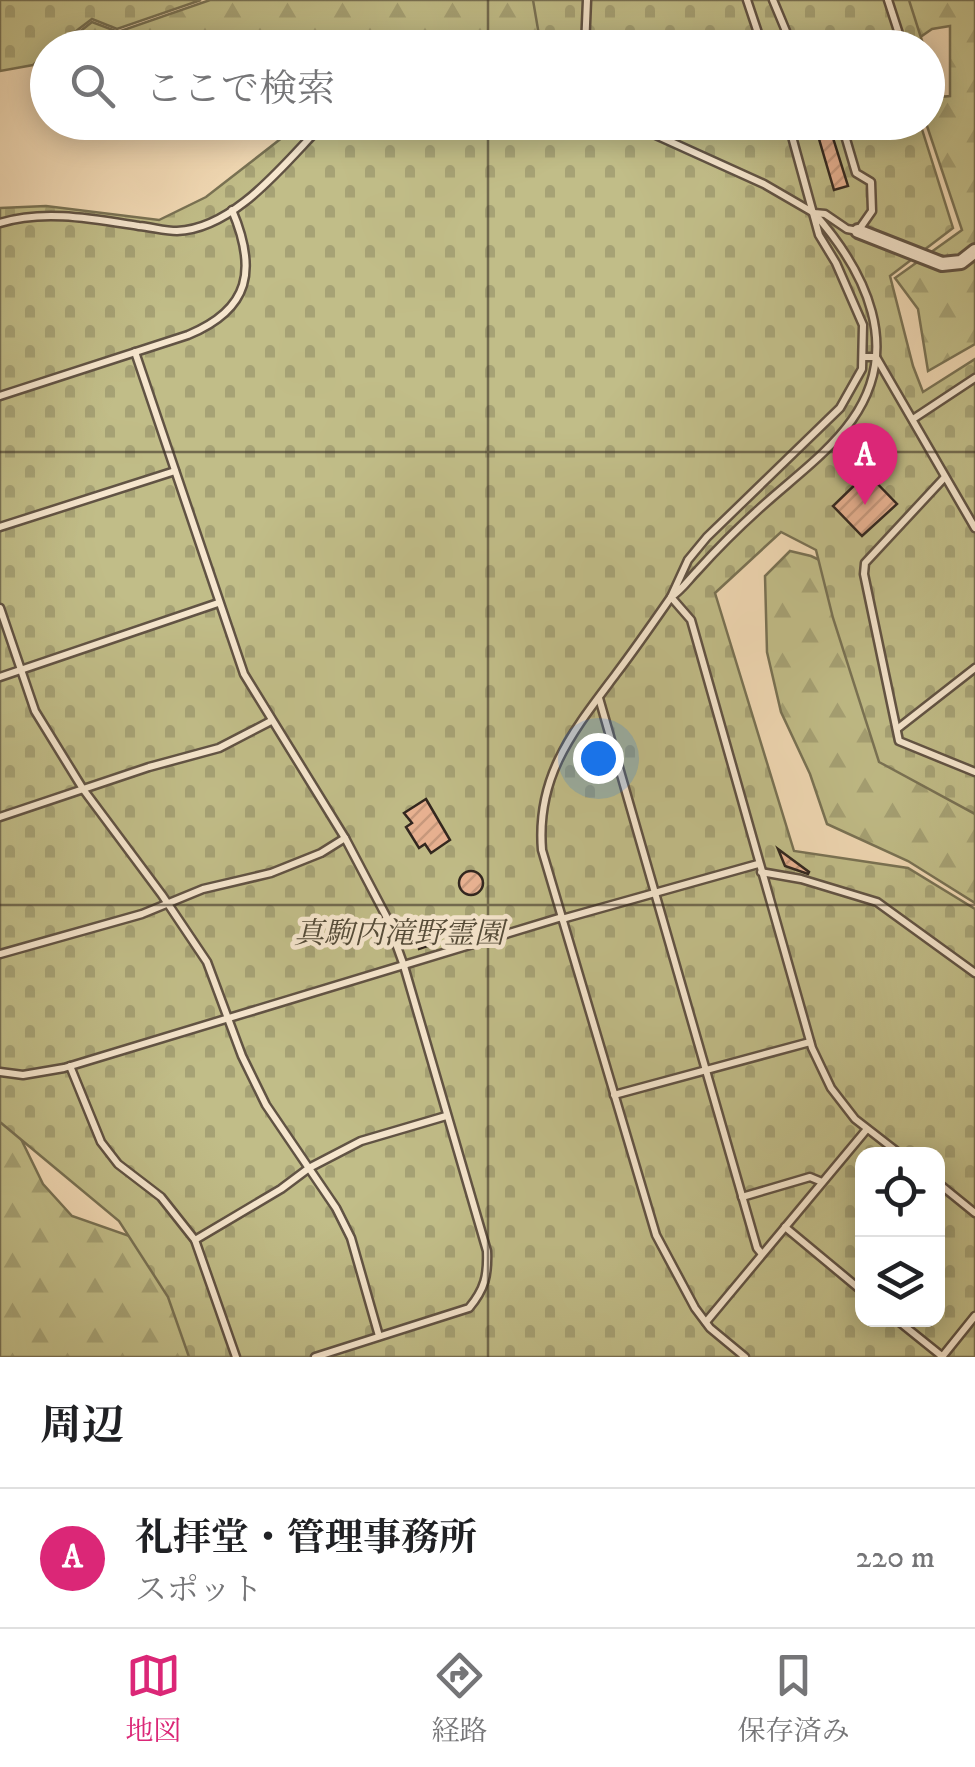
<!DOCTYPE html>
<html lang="ja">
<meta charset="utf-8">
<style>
:root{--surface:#fff;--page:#f2f2f2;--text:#202124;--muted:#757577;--line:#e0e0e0;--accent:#db2777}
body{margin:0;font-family:"IM FELL DW Pica","Noto Serif JP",serif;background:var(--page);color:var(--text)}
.controls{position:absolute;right:30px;bottom:30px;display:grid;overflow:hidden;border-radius:20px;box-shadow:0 5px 25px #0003}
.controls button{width:90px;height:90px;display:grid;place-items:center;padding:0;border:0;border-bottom:2px solid var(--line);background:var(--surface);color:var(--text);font:50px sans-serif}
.you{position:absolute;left:598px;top:758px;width:35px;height:35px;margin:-25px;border:8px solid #fff;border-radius:50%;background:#1a73e8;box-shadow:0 0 0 15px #1a73e833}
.badge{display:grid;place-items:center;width:65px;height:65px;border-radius:50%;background:var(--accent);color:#fff;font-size:32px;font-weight:700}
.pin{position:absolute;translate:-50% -82px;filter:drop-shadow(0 2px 5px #0008)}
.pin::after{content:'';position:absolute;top:52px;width:35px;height:30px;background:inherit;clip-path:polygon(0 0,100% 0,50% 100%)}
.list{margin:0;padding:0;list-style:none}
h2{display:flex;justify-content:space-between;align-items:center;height:130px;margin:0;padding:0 40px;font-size:42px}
h2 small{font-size:32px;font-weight:400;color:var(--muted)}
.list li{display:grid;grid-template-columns:65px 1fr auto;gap:30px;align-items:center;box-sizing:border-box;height:140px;padding:0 40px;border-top:2px solid var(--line)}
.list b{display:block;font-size:38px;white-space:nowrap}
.list p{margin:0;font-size:32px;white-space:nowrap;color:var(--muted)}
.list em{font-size:32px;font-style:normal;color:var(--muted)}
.icon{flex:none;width:55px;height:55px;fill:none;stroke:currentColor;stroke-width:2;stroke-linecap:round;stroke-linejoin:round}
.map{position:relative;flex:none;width:975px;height:1357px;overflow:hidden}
.search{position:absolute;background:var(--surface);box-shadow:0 5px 25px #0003;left:30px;right:30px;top:30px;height:110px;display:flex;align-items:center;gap:25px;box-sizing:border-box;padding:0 35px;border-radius:55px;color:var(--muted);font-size:38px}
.sheet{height:270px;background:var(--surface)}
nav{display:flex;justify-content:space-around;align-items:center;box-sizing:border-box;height:140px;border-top:2px solid var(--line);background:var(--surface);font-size:28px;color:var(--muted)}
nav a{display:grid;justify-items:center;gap:5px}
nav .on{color:var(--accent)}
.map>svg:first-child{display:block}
.forest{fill:url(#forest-firs);stroke:#797254;stroke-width:2.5}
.cemetery{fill:url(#cemetery-stones);stroke:#797254;stroke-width:2.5;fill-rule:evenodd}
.building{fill:url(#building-hatch);stroke:#31261f;stroke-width:2.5}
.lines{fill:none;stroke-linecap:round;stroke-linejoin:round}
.service-casing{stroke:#615344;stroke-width:11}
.minor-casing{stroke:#615344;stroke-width:18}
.service{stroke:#f6e6ce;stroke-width:6}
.minor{stroke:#f6e6ce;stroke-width:12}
.grid{fill:none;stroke:#31261f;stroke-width:2.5;stroke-opacity:0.55}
.labels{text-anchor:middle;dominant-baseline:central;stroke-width:9;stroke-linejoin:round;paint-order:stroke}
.park-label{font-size:30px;font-style:italic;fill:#554c39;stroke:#f6e6ce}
</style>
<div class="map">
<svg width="975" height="1357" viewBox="0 0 975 1357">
<defs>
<pattern id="forest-firs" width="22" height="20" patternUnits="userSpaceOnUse" patternTransform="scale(2.5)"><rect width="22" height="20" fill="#c1bd88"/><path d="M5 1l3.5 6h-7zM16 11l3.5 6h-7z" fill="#a6a275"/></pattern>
<pattern id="cemetery-stones" width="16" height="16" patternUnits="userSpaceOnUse" patternTransform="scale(2.5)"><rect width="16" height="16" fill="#c1bd88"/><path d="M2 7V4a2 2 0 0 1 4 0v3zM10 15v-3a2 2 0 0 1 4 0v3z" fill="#a6a275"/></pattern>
<pattern id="building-hatch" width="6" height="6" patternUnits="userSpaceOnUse" patternTransform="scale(2.5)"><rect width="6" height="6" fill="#eab393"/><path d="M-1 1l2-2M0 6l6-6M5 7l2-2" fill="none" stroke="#c99a7e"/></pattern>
</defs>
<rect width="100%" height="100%" fill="#f1d9b4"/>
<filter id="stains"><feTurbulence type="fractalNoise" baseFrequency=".002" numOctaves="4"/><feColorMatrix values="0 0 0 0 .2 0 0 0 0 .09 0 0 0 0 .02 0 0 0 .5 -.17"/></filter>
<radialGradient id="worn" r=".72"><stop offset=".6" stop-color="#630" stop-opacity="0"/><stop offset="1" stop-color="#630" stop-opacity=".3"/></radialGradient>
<g class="forest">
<polygon points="210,0 537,0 559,48 59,48 92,22 118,32"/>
<polygon points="815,0 975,0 975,344 928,371 918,309 895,278 962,230 926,123 928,98 950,96 950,26 932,29 906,47"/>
<polygon points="790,551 811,556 826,563 975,803 975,903 908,861 827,824 810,774 781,712 767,652 765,576"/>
<polygon points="0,1096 43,1184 72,1216 158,1246 255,1357 0,1357"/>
</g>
<g class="cemetery">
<polygon points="0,0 201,0 117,29 92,19 55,47 48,48 47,53 33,65 0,71"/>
<polygon points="533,0 909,0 924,47 541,47"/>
<path d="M301 123H920L953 228 890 276 913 366 923 392 975 359V814L879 762 833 618 816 550 781 532 715 593 794 851 908 868 975 909V1357H189L168 1297 119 1221 0 1122V208L46 206 159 220 206 197ZM862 1154H938V1320H862Z"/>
</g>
<g class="building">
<polygon points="814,122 828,122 848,186 834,190"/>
<polygon points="867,473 897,504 862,536 833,506"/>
<polygon points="426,799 450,840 431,853 425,844 419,848 406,827 412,823 404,813"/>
<polygon points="778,849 809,872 808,874 785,866"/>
<circle cx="471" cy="883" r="12"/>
<polygon points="429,926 434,944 419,949 414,932"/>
</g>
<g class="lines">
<defs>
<g id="service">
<polyline points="747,0 763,48"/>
<polyline points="773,0 793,48"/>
<polyline points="888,0 901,40 900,45 894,48"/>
<polyline points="585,48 587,0"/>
<polyline points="627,122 764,184 814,213 825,214 847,229 858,231 872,211 871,182 856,173 841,122"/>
<path d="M788 122 819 235 836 263 863 325 862 369 840 408 707 537 688 560 671 597C682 590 689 579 698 570 717 549 737 529 758 510 788 482 828 454 852 420 903 348 866 272 814 213"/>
<path d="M0 223C44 209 94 219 139 226 151 227 165 231 177 231 236 229 287 160 325 122"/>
<path d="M135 352 244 674 345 838 386 916 404 966 487 1251C488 1275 485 1289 469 1308L315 1357"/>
<polyline points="863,357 876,357 975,528"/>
<path d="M0 396 188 335C251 309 257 269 232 210"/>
<polyline points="913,419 975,378"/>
<polyline points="945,477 865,563 864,574 899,741 975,772"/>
<polyline points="0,527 175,471"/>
<polyline points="0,608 35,711 83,789 162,895 207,962 242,1056 266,1105 336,1208 351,1238 379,1336"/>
<polyline points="0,677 218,603"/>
<polyline points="599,698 757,1248 762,1254"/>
<polyline points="897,729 975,668"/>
<polyline points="0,817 149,767 219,748 271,721"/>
<polyline points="761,872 801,879 877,902 975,973"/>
<polyline points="562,919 758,864"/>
<polyline points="0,954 142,914 203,889 271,873 321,853 345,838"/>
<polyline points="70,1066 101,1142 118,1164 161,1197 195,1240 236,1357"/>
<polyline points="0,1072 23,1075 64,1068 562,917"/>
<polyline points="614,1095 810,1042"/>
<polyline points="938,1183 975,1213"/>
<polyline points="742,1197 810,1177 822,1182"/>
<polyline points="785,1227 862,1291"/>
<polyline points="195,1240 281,1189 309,1168 361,1141 446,1116"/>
<polyline points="897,1320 943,1357"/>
<polyline points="706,1322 867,1129"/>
<path d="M745 1357 710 1328 695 1308 656 1235 542 850C536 775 574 730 616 674 635 649 653 623 671 597L691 620 812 1048 831 1088 855 1119 900 1154"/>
<polyline points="942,1357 975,1316"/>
</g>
<polyline id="minor" points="858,231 942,264 961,262 975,251"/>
</defs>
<use href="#service" class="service-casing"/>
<use href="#minor" class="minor-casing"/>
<use href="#service" class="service"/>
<use href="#minor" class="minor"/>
</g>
<path class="grid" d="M488 0V48M488 122V1357M0 452H975M0 905H975"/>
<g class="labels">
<g class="park-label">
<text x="399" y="934">真駒内滝野霊園</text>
</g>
</g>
<rect width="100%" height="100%" filter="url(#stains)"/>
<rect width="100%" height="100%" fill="url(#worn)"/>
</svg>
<div class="controls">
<button><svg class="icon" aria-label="locate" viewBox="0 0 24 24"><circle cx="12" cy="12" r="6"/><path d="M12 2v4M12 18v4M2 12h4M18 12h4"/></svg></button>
<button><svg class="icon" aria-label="layers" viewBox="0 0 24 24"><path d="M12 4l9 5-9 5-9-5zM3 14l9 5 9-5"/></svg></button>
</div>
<div class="you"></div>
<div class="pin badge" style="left:865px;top:505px">A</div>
<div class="search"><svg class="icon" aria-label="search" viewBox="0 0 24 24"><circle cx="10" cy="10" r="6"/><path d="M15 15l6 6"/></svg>ここで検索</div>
</div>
<section class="sheet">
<h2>周辺<small></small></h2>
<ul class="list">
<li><span class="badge">A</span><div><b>礼拝堂・管理事務所</b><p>スポット</p></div><em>220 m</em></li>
</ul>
</section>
<nav>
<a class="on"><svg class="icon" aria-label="map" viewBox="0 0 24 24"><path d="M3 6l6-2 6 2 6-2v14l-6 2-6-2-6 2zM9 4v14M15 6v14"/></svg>地図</a>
<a><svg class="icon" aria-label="directions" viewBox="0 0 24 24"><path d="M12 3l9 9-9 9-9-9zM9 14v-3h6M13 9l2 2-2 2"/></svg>経路</a>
<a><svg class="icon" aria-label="saved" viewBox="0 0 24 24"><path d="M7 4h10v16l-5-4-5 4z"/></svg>保存済み</a>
</nav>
